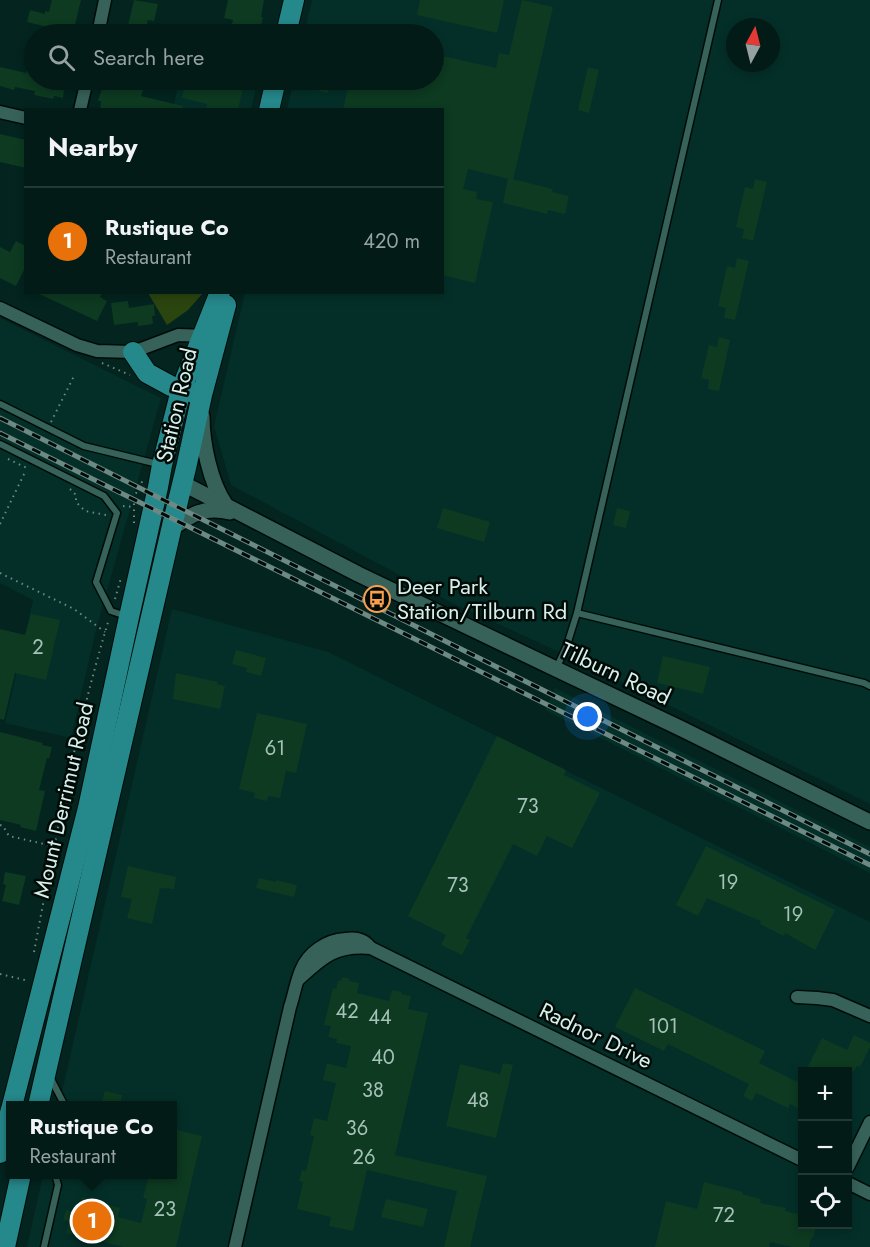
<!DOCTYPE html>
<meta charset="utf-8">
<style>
:root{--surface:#021b17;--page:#102824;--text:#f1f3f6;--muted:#96a1a1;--line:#233936;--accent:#8c9099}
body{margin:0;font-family:Jost,sans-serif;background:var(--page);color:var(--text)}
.controls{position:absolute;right:18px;bottom:18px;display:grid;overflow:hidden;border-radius:0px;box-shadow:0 3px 9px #0003}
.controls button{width:54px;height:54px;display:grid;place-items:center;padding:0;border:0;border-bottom:2px solid var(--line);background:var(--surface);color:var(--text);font:30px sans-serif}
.compass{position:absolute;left:726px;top:18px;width:54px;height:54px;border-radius:50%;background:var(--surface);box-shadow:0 3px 9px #0003;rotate:7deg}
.you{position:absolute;left:588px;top:717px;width:21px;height:21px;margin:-15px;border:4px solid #fff;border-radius:50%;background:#1a73e8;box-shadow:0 0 0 9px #1a73e833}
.badge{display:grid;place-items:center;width:39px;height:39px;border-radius:50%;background:var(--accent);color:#fff;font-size:20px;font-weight:700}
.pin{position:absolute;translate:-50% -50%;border:3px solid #fff;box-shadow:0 2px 6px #0006}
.popup{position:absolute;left:6px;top:1101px;width:171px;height:78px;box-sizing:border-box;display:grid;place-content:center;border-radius:0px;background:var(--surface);filter:drop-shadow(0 2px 4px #0005);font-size:20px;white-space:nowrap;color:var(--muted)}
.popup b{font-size:22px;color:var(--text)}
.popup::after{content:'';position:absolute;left:50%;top:100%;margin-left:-12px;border:12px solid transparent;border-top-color:var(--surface)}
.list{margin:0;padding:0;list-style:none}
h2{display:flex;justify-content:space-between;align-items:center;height:78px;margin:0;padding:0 24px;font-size:26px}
h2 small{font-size:20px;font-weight:400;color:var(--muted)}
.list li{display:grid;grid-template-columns:39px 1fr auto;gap:18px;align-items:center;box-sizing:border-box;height:108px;padding:0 24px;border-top:2px solid var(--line)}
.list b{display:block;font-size:22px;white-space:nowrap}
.list p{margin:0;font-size:20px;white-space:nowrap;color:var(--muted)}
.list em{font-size:20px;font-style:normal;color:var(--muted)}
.icon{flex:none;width:33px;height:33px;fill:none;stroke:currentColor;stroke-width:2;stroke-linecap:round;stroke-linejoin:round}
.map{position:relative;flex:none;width:870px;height:1247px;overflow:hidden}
.search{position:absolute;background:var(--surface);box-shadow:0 3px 9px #0003;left:24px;top:24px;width:420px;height:66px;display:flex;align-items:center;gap:15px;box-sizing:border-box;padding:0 21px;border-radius:33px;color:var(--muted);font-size:22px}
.panel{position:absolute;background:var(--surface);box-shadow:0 3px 9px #0003;left:24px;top:108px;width:420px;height:186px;border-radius:0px}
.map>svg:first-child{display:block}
.built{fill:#042f28;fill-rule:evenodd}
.green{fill:#2b450f}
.building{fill:#0d3a21}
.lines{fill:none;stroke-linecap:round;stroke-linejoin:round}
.service-casing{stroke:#000c08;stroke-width:9}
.minor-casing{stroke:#000c08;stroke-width:15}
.tertiary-casing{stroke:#000c08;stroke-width:18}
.primary-casing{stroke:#000c08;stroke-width:22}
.path{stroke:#6d8984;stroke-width:2;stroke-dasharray:1.5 4.5;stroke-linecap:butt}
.service{stroke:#376259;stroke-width:6}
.minor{stroke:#376259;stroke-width:12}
.tertiary{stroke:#376259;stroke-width:15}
.primary{stroke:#25888b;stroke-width:20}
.rail-casing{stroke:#6d8984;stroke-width:5}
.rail{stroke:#000b08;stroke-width:3;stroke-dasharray:9;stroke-linecap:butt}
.labels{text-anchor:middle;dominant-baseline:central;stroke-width:5;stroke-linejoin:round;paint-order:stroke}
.number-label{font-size:20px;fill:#a6c2b8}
.street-label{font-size:22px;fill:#d9f0ea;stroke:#000b08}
.poi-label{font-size:22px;fill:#d9f0ea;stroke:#000b08;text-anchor:start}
</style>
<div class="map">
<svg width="870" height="1247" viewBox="0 0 870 1247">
<rect width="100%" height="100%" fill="#03241f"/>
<g class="built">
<path d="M312 0H870V804L581 662 452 603 231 485 214 426 245 293 442 292V110L287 109 294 80H434V34H304ZM735 27H771V63H735Z"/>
<polygon points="179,80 258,80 251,109 173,110"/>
<polygon points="0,318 161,398 96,630 71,738 5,723 33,600 0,583"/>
<path d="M172 609 328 652 870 922V1247H27L43 1175 173 1174V1106L59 1105ZM802 1072H848V1224H802Z"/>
<polygon points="555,688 870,847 870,873 545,710"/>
</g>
<polygon class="green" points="148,293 203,293 188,310 167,325"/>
<g class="building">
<polygon points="52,0 81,0 73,33 27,22 30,10 45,14 45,11 49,12"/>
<polygon points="134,0 158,4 154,21 148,20 145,34 126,34"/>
<polygon points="228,0 264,0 261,17 263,17 259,34 229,34 233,20 224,18"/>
<polygon points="420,0 504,0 497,33 417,15"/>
<polygon points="522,0 553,7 513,180 468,169 463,189 477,192 476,199 493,202 475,283 442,275 442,110 343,110 350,80 434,80 434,54 496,68 499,53 509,55"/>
<polygon points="0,67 26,73 27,70 34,71 34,80 70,80 68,90 64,89 63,98 54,96 53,99 34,95 35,91 15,87 14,90 0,86"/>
<polygon points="588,67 599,70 589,113 578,110"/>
<polygon points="186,80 229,80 244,83 238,110 206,110 207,104 182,98"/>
<polygon points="307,80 331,80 328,93 305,87"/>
<polygon points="104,82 143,90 141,96 183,106 183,110 100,110 101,101 98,101"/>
<polygon points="0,134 26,140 26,168 0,162"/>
<polygon points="508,178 553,189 552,192 569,196 565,214 548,210 547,214 503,203"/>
<polygon points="755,179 767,182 753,241 742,238 744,229 736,227 745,187 753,189"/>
<polygon points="16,241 26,246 26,266 16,286 0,278 0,247 10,252"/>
<polygon points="737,258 749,261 735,320 724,318 726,308 718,306 727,266 735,268"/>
<polygon points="35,292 103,292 100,297 107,301 97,321"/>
<polygon points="128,301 129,308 154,304 155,316 152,316 153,324 138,326 138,322 114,325 111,303"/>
<polygon points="719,337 730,340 719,391 708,389 709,380 701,378 709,345 717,347"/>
<polygon points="443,508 490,522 484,542 437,528"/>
<polygon points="617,508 630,511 626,528 613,525"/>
<polygon points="31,614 60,620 46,680 15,673 4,720 0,719 0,629 25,635"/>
<polygon points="236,650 266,658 261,676 246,672 247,668 232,664"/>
<polygon points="663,656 710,667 703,694 657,683"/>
<polygon points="176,673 218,682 217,684 225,686 220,709 173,699"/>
<polygon points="257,713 307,724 296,773 286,771 280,798 268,796 267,801 254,798 255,793 239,789"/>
<polygon points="0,732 43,743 42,745 52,747 49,759 47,758 39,790 45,791 36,831 20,827 21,825 0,820"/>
<polygon points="497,736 566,770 564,775 600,793 572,848 547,836 537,856 513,844 466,938 470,940 462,955 441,945 446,935 408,916"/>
<polygon points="706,846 835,910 815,950 785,933 784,936 760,924 761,921 751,917 707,898 698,916 676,905"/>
<polygon points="128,866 176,877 174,889 160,888 152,924 127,918 132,899 121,897"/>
<polygon points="5,872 26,876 19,905 2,901 6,885 3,884"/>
<polygon points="259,878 276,882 276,880 297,885 294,897 256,888"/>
<polygon points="342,977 350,979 349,981 359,983 357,993 389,1001 392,990 402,992 401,994 411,996 408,1009 428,1013 395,1155 487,1176 470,1247 444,1247 457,1191 367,1170 353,1231 329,1226 331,1217 297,1209 303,1182 299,1181 302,1170 306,1171 314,1136 310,1135 314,1118 327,1121 336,1083 323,1080 327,1063 346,1068 351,1046 336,1043 337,1039 328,1037 331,1026 324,1025 333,988 336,989 338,981 341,981"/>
<polygon points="635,988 765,1051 759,1063 802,1084 802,1110 790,1104 788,1108 756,1093 752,1101 743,1096 749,1084 668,1044 664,1051 615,1027"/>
<polygon points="854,1035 870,1043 870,1047 860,1067 857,1066 854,1071 806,1071 822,1038 847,1050"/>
<polygon points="503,1063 513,1065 496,1138 446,1126 460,1064 500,1074"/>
<polygon points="105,1091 122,1095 120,1106 101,1106"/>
<polygon points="173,1129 202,1136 176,1247 124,1247 66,1233 69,1221 63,1220 66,1210 78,1213 82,1197 120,1208 118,1217 141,1223 147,1199 143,1198 149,1174 173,1174"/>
<polygon points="704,1182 743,1192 742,1194 761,1199 760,1203 786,1208 785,1211 802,1215 802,1224 817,1224 813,1238 811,1238 809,1247 792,1247 770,1242 769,1247 655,1247 666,1201 697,1209"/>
<polygon points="386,1199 428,1209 423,1227 381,1217"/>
</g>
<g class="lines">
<defs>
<g id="service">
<polyline points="0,404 84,446 158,464"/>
<polyline points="0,444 104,496 117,513 96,582 111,611 126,616"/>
<polyline points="577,613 864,683 870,686"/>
<polyline points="556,669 567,645 577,613 718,0"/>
<polyline points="50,1077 65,1106"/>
<polyline points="44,1247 58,1185 55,1174"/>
</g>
<g id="minor">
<polyline points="98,34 105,0"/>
<polyline points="80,110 87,80"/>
<polyline points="0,112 26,118"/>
<polyline points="0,308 77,345 97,351 133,352 178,335 208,336"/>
<path d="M298 980C323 957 335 945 371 948L802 1160"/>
<polyline points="797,997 817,998 833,1000 870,1016"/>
<polyline points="848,1167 870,1122"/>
<polyline points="848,1183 870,1194"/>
<path d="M235 1247 290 1007C294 995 296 982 301 970 308 953 326 940 345 939 355 938 363 938 370 947"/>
</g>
<g id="tertiary">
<path d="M202 416C202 443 210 482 225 504"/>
<polyline points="182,483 358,574 556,669 682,729 870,822"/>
<path d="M171 529C192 514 204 506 230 512"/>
</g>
<g id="primary">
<polyline points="286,34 294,0"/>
<polyline points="269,110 276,80"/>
<polyline points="133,352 147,373 171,386 194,393"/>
<polyline points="12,1106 88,808 129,617 158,487 162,465 181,390 220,292"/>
<polyline points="38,1106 172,526 186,468 202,395 226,305"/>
<polyline points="0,1153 11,1109"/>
<polyline points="5,1247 21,1174"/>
</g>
</defs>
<use href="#service" class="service-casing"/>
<use href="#minor" class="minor-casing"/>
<use href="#tertiary" class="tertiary-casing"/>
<use href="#primary" class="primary-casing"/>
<g class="path">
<polyline points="102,363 130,375"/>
<polyline points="51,422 74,376"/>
<polyline points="8,459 27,468"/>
<polyline points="70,489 76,495 76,502 85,511 106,515 107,514"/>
<polyline points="123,506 134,507"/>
<polyline points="134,523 134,497 143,480"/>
<polyline points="0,524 26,470"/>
<polyline points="0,573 74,609 105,632"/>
<polyline points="115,599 121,578"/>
<polyline points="0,825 3,826 9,836 53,846"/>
<path d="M34 952C55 840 76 728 109 619"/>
<polyline points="0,974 29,981"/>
</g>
<use href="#service" class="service"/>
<use href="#minor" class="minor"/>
<use href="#tertiary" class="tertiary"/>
<use href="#primary" class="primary"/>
<defs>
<g id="rail">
<polyline points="0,418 870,854"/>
<polyline points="0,433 870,865"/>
</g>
</defs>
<use href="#rail" class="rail-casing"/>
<use href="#rail" class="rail"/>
</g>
<defs>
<symbol id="bus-ring" viewBox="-11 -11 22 22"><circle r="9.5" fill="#000b08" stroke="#fa9f4e" stroke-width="1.5"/><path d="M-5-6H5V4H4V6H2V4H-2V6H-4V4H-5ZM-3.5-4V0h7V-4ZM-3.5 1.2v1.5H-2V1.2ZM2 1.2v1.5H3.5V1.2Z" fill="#fa9f4e"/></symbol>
</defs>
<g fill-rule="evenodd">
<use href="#bus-ring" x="362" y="584" width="30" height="30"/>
</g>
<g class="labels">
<g class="number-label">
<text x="38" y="647">2</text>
<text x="275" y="748">61</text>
<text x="528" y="806">73</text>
<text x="728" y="882">19</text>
<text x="458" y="885">73</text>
<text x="793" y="914">19</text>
<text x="347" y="1011">42</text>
<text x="380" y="1017">44</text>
<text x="663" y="1026">101</text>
<text x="383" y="1057">40</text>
<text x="373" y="1090">38</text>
<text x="478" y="1100">48</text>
<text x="357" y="1128">36</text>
<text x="364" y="1157">26</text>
<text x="165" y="1209">23</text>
<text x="724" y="1215">72</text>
</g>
<g class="street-label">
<text transform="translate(176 405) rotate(-77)">Station Road</text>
<text transform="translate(616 673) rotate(25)">Tilburn Road</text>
<text transform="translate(63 800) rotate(-77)">Mount Derrimut Road</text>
<text transform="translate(596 1035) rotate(26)">Radnor Drive</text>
</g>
<g class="poi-label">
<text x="397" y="586">Deer Park<tspan x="397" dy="25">Station/Tilburn Rd</tspan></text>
</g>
</g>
</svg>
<div class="controls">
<button>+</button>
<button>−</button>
<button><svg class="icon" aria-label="locate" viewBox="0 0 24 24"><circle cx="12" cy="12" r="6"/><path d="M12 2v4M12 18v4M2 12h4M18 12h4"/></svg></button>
</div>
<svg class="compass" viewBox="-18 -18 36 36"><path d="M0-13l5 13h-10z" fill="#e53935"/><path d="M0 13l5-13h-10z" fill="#96a1a1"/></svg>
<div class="you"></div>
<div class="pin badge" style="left:92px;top:1221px;background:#e8710a">1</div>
<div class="popup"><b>Rustique Co</b>Restaurant</div>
<div class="search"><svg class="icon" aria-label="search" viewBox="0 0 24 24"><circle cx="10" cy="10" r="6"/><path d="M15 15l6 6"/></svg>Search here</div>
<section class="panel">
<h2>Nearby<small></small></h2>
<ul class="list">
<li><span class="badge" style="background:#e8710a">1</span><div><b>Rustique Co</b><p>Restaurant</p></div><em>420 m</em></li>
</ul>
</section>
</div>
